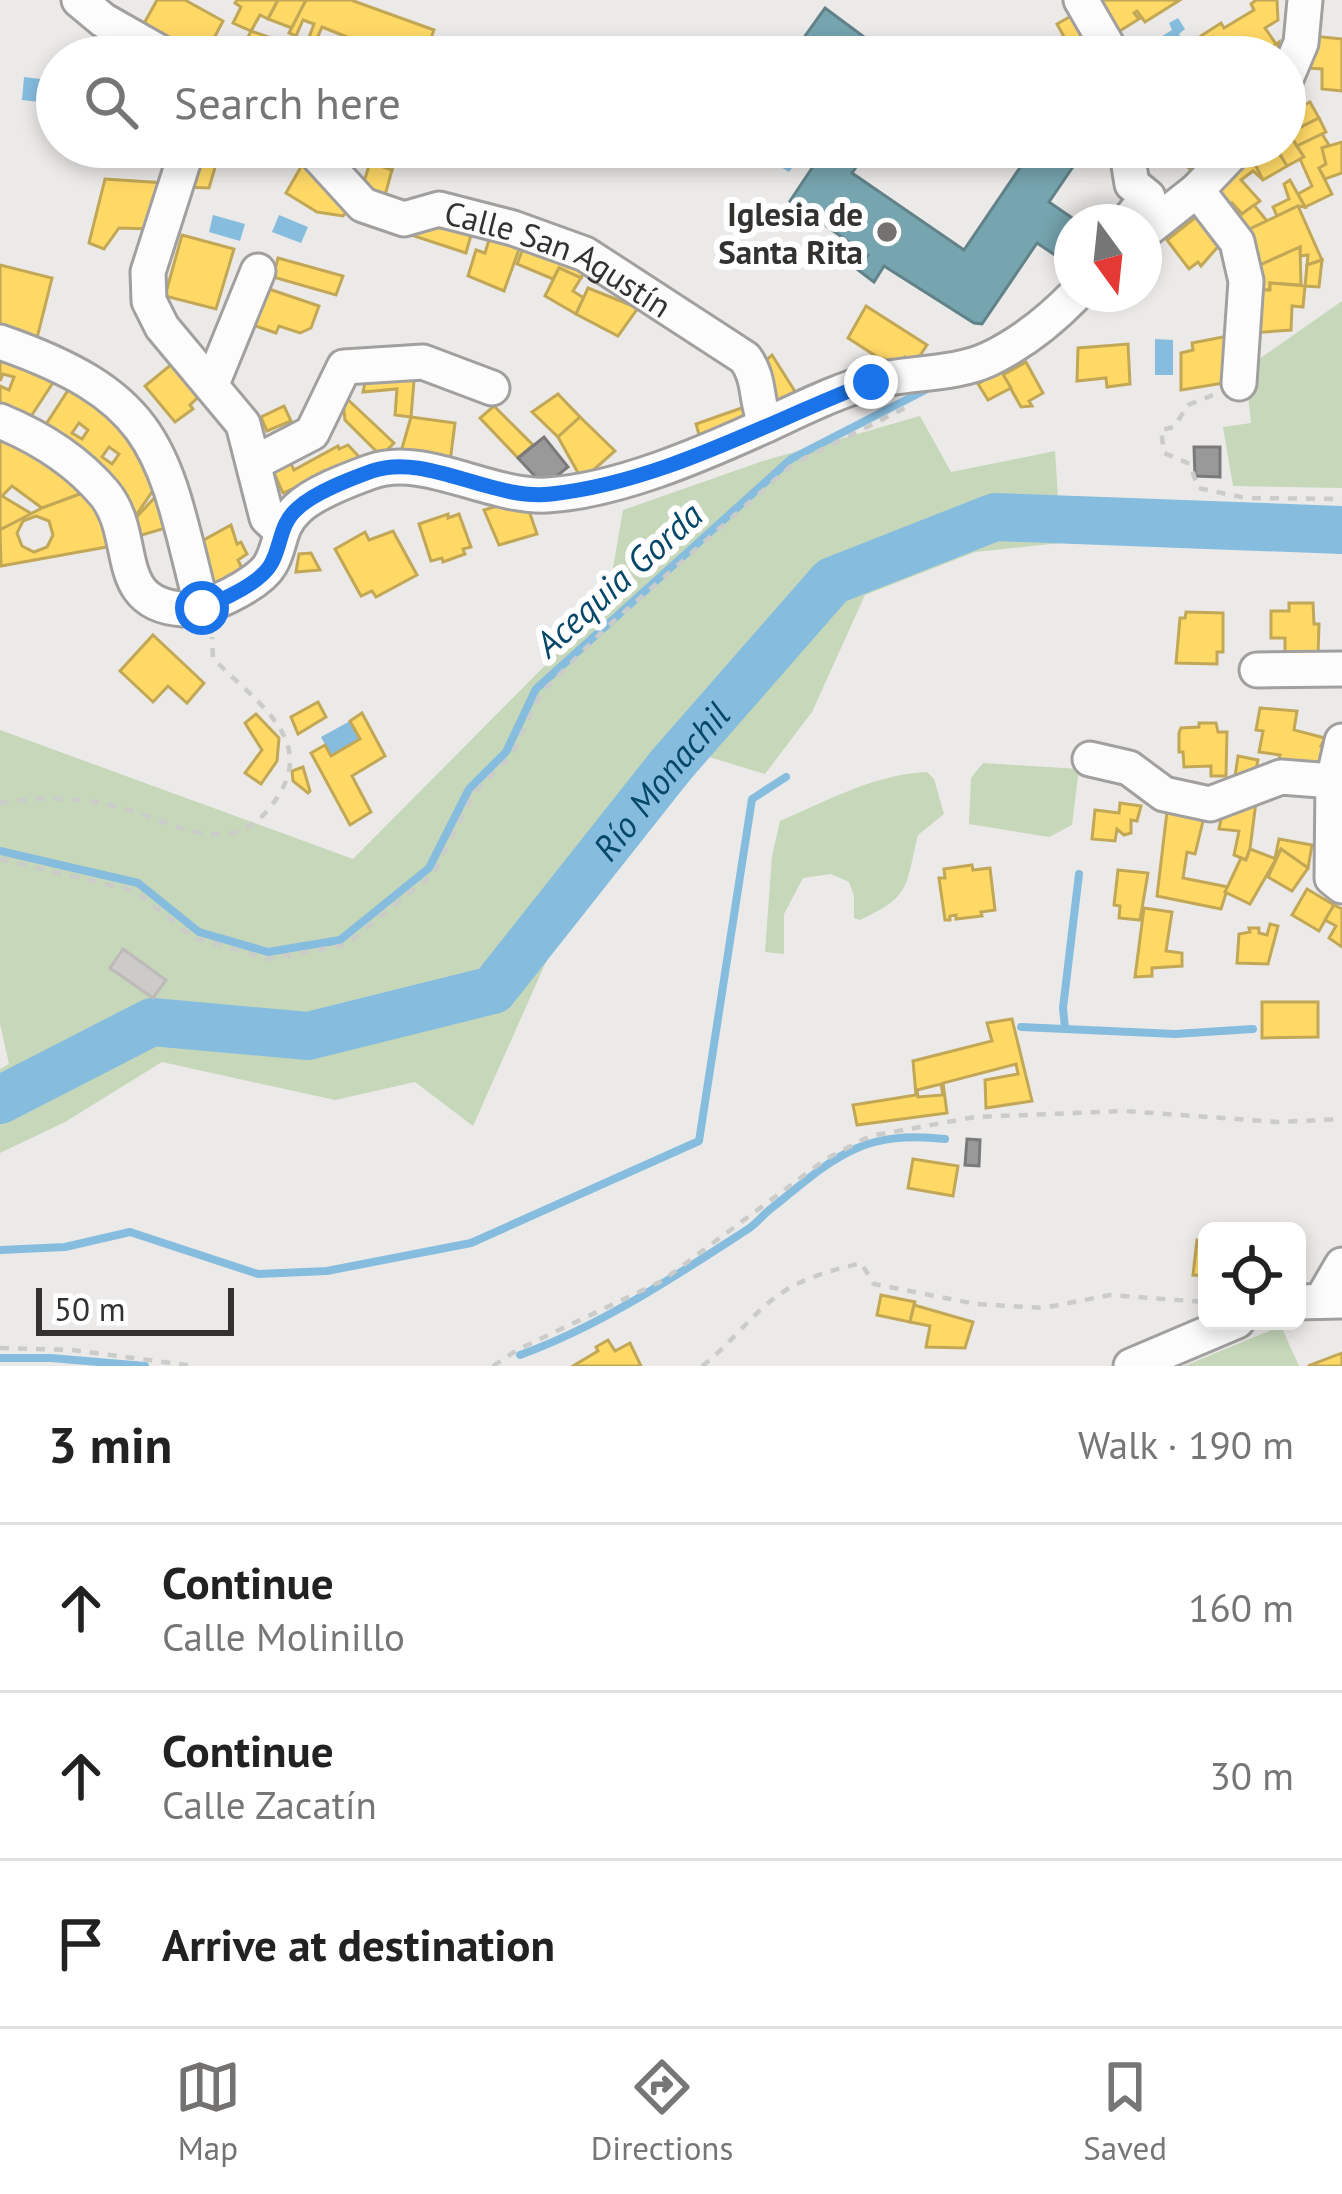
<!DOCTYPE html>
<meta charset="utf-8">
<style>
:root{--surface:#fff;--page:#f2f2f2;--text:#222;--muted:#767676;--line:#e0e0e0;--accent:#747270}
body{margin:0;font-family:"PT Sans",sans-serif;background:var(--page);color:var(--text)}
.controls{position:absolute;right:36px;bottom:36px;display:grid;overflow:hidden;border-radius:18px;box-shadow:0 6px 18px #0003}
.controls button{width:108px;height:108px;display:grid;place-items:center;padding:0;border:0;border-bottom:3px solid var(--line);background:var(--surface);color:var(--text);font:60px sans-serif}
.compass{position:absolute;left:1054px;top:204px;width:108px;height:108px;border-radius:50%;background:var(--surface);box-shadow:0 6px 18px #0003;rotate:165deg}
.scale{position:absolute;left:36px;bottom:30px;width:198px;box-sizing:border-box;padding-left:12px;border:6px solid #333230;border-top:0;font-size:33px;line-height:42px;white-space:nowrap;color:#333230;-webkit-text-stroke:9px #fff;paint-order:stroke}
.stop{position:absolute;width:36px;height:36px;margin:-27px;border:9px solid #1a73e8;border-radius:50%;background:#fff}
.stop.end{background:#1a73e8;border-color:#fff;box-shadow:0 3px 12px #0008}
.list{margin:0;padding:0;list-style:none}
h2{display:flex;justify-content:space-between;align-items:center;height:156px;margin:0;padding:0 48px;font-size:51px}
h2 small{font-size:39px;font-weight:400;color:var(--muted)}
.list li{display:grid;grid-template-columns:78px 1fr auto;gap:36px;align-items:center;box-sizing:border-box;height:168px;padding:0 48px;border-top:3px solid var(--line)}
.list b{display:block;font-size:45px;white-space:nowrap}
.list p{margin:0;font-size:39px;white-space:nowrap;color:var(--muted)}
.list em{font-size:39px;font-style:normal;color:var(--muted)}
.icon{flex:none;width:66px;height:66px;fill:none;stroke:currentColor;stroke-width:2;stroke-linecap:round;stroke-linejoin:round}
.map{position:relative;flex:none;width:1342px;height:1366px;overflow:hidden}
.search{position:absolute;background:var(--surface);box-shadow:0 6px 18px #0003;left:36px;right:36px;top:36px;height:132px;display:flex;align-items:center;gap:30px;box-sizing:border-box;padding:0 42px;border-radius:66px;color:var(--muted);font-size:45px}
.sheet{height:660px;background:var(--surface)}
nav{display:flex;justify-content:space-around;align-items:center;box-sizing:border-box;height:168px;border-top:3px solid var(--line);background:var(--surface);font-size:33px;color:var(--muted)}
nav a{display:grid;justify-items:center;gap:6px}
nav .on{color:var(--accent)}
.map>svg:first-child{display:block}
.green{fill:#c6d7ba}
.water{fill:#86bddf}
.homes{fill:#ffd966;stroke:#c2a756;stroke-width:3;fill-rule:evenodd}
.public{fill:#76a5af;stroke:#628289;stroke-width:3}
.industry{fill:#999;stroke:#7a7a7a;stroke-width:3}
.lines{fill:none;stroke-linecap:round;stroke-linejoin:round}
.stream{stroke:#86bddf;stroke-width:8}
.river{stroke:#86bddf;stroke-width:48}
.building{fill:#cccbc9;stroke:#bdbbb9;stroke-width:3}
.minor-casing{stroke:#a1a09e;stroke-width:39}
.path{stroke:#cbcbca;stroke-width:4.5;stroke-dasharray:9 9;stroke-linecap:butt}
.minor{stroke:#fcfcfc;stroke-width:33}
.route{stroke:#1a73e8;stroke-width:15}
.poi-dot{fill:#747270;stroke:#fff;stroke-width:4.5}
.labels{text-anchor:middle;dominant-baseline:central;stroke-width:12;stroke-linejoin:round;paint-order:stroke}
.poi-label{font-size:33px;font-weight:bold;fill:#333230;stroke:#fff;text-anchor:end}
.street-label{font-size:33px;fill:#333230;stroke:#fff}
.water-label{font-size:36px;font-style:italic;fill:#064869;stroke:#fff}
</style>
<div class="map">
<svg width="1342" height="1366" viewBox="0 0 1342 1366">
<rect width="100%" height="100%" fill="#eceae8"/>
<g class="green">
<polygon points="1342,301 1342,488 1233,486 1223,427 1251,423 1245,369"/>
<polygon points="920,416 951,472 1055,451 1061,543 975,552 865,595 812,712 765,774 709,757 554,944 473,1126 415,1082 335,1100 162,1062 65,1122 0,1153 0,1069 9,1064 0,1024 0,730 353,859 607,603 623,510 763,461"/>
<polygon points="983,763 1079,769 1072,825 1049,837 969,824 971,778"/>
<path d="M927 772 934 779 944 814 918 835C905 887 912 896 860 920L854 918V896L849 882 831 874 803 878 784 914V954L765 952 772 856 780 821C826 801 876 774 927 772Z"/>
<polygon points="1281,1326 1299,1366 1184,1366"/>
</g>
<g class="water">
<polygon points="1178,18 1185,29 1179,34 1183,40 1156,57 1149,57 1143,48 1172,30 1169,23"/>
<polygon points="24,77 57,81 57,104 22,100"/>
<polygon points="748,147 808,147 789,172"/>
<polygon points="213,215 245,224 240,241 209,232"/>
<polygon points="279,215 308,227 301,243 272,232"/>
<polygon points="1155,339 1173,340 1173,375 1155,375"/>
<polygon points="350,721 360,739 331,756 321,737"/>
</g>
<g class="homes">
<polygon points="157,0 185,0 223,21 204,57 193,57 141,29"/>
<polygon points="237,0 278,0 268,19 260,15 251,31 233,23 241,7 235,3"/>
<polygon points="278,0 306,0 292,28 268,19"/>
<polygon points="306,0 351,0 434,30 424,57 387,57 389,52 365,43 359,57 353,57 342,53 347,37 322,27 315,43 308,40 314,24 303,20 296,36 289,33"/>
<polygon points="1091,0 1180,0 1145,22 1137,11 1134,13 1139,19 1110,37"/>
<polygon points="1256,0 1277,0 1278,20 1265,28 1276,44 1266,52 1259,41 1249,48 1255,57 1186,57 1207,44 1201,36 1221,23 1224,28 1254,10 1251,4"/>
<polygon points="1078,12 1097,46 1075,57 1057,24"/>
<polygon points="251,31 283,42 276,57 238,57"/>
<polygon points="1312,36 1342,39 1342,91 1322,89 1322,69 1307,68"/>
<polygon points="1279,42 1278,57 1260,57"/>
<polygon points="1296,92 1302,106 1310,102 1319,118 1289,133 1304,157 1287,166 1275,147 1285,147 1285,102"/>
<polygon points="1319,118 1326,132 1297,146 1289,133"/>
<polygon points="1322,134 1329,145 1322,148 1326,164 1319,168 1332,194 1305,207 1298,194 1312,186 1300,159 1304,157 1297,146"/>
<polygon points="1342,142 1342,173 1325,179 1319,168 1326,164 1322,148"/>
<polygon points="195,147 221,147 209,188 182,187"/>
<polygon points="221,147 247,147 244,157"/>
<polygon points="361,147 397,147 392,170 357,158"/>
<polygon points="1160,147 1220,147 1200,180 1170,148 1165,153"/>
<polygon points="1249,147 1275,147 1287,166 1263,180 1247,149"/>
<polygon points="1247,149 1263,180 1253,171 1241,180 1260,201 1242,214 1232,203 1220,212 1201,189"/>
<polygon points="370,162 392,170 384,199 361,192"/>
<polygon points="302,165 344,190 338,204 348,210 343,216 317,212 286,193"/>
<polygon points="105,179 165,183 153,229 119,228 104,249 89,243"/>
<polygon points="1290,180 1305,207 1298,206 1277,216 1273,207 1289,199 1284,184"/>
<polygon points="1232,203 1242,214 1254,205 1267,221 1239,234 1220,212"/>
<polygon points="1298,206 1322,260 1307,265 1308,255 1300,256 1300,247 1251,269 1235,236"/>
<polygon points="1201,213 1223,241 1201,266 1198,262 1189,269 1167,240"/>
<polygon points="434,214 474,224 466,253 402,232"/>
<polygon points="492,230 522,241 504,291 468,276 476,250 485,253"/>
<polygon points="182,235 234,249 216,309 165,296"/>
<polygon points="528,236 588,264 581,278 559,268 553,279 517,264"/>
<polygon points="1300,247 1301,285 1270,283 1270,290 1251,290 1251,269"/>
<polygon points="278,258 343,276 336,295 273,277"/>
<polygon points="1322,260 1319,287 1305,286 1307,265"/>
<polygon points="0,265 52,278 37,338 0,329"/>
<polygon points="559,268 581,278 573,291 584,298 576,314 545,296"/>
<polygon points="1270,283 1305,286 1303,307 1292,306 1291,330 1252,333 1251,290 1270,290"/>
<polygon points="266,288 319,306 311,328 300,333 279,326 276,333 253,325"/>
<polygon points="588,288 638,308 618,336 576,314"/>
<polygon points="866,306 927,345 915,363 905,357 900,364 879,358 848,338"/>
<polygon points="1228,336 1236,381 1181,390 1181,353 1193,350 1192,343"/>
<polygon points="1128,344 1130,384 1107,387 1106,378 1077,381 1078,348"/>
<polygon points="0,348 60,372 26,424 0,413 0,386 9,390 14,377 3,374 0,381"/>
<polygon points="772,355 796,393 768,409 761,365"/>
<polygon points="178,359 207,389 190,405 193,409 175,422 145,386"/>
<polygon points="1026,362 1043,393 1029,401 1032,406 1021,407 1003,375"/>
<polygon points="415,368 411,417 395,415 397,389 363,392 367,374"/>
<polygon points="1000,369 1011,388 988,400 978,384"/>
<path d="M74 381 150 449 162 477 131 523 41 432ZM79 423 88 430 82 439 72 433ZM109 447 119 454 112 464 102 457Z"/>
<polygon points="342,394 394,443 381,456 345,420"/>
<polygon points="558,394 580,417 558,437 532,412"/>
<polygon points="753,404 758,418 700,438 696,424"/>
<polygon points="284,406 291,421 267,431 261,417"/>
<polygon points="494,406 533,445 518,458 480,418"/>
<polygon points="411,417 455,423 450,462 400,455"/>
<polygon points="580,417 615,451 582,480 558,437"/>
<polygon points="0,428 88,491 42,508 12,486 2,496 32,514 0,530"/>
<polygon points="348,445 365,463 350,463 283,493 270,464 286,454 294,470 338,446 339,449"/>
<path d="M88 491 97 500 112 546 1 566 0 530 42 508ZM36 516 49 521 53 535 47 547 34 552 22 546 17 533 23 521Z"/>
<polygon points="158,494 176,525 135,537 131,523"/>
<polygon points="508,503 527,505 537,534 499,545 484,510"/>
<polygon points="448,514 448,518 459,514 471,547 463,549 465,554 443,562 442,558 431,561 419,524"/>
<polygon points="231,525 237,544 241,542 247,554 238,560 244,573 216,589 201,560 202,541"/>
<polygon points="393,531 417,575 376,597 372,591 361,596 335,549 365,532 369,540"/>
<polygon points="311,553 320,570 296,572 299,554"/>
<polygon points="1289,603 1313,603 1314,624 1319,624 1318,656 1285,656 1285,638 1271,638 1271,611 1289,611"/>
<polygon points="1186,612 1223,613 1223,652 1217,652 1217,664 1176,663 1180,618 1185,618"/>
<polygon points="153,635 204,683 187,703 168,686 153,702 120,671"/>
<polygon points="318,702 326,717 298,734 291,717"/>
<polygon points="1260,708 1297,711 1294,730 1325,738 1321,746 1326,747 1321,766 1277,766 1280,755 1259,752 1263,731 1256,730"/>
<polygon points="362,713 385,756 352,776 371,812 350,825 311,753 325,745 331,756 360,739 350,721"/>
<polygon points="256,714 279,738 277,761 261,784 245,773 262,750 245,723"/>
<polygon points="1199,723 1216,723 1218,732 1227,732 1226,776 1211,776 1211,766 1184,767 1183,752 1179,752 1179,733 1181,728 1199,727"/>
<polygon points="1238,756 1258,760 1255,775 1234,783"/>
<polygon points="303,767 310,791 308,793 293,781 292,771"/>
<polygon points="1256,802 1250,849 1246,860 1234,855 1239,831 1219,829 1223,810"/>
<polygon points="1120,803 1141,806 1137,821 1131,820 1131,833 1124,835 1117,829 1115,841 1092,839 1095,810 1119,813"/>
<polygon points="1168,803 1204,817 1195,854 1187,852 1183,878 1228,887 1221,909 1157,896"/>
<polygon points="1279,839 1312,845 1308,868 1281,849 1275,858"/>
<polygon points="1250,849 1276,859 1250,904 1225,892 1241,858 1246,860"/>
<polygon points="1281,849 1308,868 1292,891 1268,877"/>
<polygon points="972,865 973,870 990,868 995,910 981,912 982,916 956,919 956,915 950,916 950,920 945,920 939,878 945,878 944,869"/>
<polygon points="1118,870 1148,873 1140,920 1119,918 1120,906 1114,905"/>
<polygon points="1307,889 1334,905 1319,931 1292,915"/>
<polygon points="1334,905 1342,909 1342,947 1329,938 1336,926 1325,920"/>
<polygon points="1144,908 1172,912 1166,951 1182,953 1182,966 1152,968 1152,976 1135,977"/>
<polygon points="1270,924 1278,926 1268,964 1237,963 1239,934 1250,932 1249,928 1259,928 1259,933 1267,935"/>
<polygon points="1262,1002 1318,1002 1318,1037 1262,1038"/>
<path d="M1012 1019 1032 1101 986 1108 985 1080 1018 1074 1016 1064 943 1083 947 1113 857 1125 853 1105 916 1095 913 1061 992 1041 987 1023ZM941 1084 943 1095 918 1097 917 1090Z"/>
<polygon points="913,1159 958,1166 953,1196 908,1188"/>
<polygon points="1197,1240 1207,1241 1207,1276 1193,1275"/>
<polygon points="881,1295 915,1302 910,1322 877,1315"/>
<polygon points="914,1305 973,1322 965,1348 926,1347 930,1326 910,1322"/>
<polygon points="608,1340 615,1351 630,1343 641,1366 573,1366 598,1351 596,1347"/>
<polygon points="1342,1353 1342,1366 1308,1366"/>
</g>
<g class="public">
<polygon points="825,8 891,57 790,57"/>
<polygon points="826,147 870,147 852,173 964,250 1034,147 1062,147 1079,158 1049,202 1078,222 1072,222 1072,255 1067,263 1037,243 982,324 974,323 884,266 874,282 858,270 868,255 790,201"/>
</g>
<g class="industry">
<polygon points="544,437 568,467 544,486 518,458"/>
<polygon points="1194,447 1220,447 1220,477 1195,476"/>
<polygon points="967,1139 980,1140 979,1166 965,1165"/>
</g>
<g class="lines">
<g class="stream">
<polyline points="0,851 138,883 199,932 268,952 340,940 429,868 469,789 506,752 536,689 791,459 933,386"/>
<polyline points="1021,1027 1175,1034 1253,1029"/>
<polyline points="1065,1028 1063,1008 1079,874"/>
<polyline points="0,1250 65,1247 130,1232 258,1274 327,1271 471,1243 699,1141 752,799 786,777"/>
<path d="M520 1355C600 1326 674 1277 745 1231 756 1225 763 1214 773 1207 835 1157 861 1130 945 1139"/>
<polyline points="0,1358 51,1358 145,1366"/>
</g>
<path class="river" id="s1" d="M0 1100 152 1022 308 1036 493 990 671 765 832 581 995 517 1342 530"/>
</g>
<polygon class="building" points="123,949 166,980 153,998 110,968"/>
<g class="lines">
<defs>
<g id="minor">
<polyline points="79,0 103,20 168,57"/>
<polyline points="1081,0 1114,57"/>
<polyline points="1285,81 1301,43 1305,0"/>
<polyline points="188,147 148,272 149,301 162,327 243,424 267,518 280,530"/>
<path id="s2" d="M310 147 363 205 404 219 439 209 513 228 585 254 745 358C761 379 755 402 766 425"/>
<polyline points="1126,147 1132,184 1148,197 1127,222"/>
<polyline points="1197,190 1237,242 1246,281 1239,383"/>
<polyline points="1144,232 1197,190 1238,147"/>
<path d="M0 342C164 399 163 454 202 608"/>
<polyline points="212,384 258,271"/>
<path d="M0 421C39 437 76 460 104 493 140 536 109 604 183 609 205 611 259 584 270 565 282 545 277 528 297 509 313 493 348 480 370 472 422 452 490 498 547 495 617 491 700 455 764 426 799 410 836 391 873 381 910 372 955 375 989 359 1024 342 1050 321 1076 294"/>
<polyline points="256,462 312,433 344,367 423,362 492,388"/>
<polyline points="1257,670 1342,669"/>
<polyline points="1342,741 1333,781 1332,878 1342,886"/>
<polyline points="1090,759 1129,768 1164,794 1210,804 1281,777 1333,781"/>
<polyline points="1321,1301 1342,1265"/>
<polyline points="1297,1302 1342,1301"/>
<polyline points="1131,1366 1237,1321"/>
</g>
</defs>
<use href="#minor" class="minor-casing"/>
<g class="path">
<polyline points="1213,395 1188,405 1174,427 1161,430 1164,453 1190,464 1198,488 1246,498 1342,499"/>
<path d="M0 803C35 797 75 797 110 805 176 819 235 871 281 791 314 735 248 696 213 658L212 637"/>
<polyline points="0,859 135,891 194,938 267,959 346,945 434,873 474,793 512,755 540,694 606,628 793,464 907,407"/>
<polyline points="0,1348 72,1350 194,1366"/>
<polyline points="493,1366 517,1350 662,1281 826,1159 870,1136 975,1117 1125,1111 1278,1122 1342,1119"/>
<path d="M702 1366C730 1345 751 1314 780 1294 803 1278 833 1270 861 1263L874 1284 976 1304 1043 1308 1110 1295 1204 1302"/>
</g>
<use href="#minor" class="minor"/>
</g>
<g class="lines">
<path class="route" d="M202 608C222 600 260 584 271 564 282 545 279 524 298 508 315 492 350 479 372 471 426 452 492 501 551 494 663 482 767 422 871 382"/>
</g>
<circle class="poi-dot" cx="887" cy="232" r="12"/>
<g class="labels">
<g class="poi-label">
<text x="863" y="213">Iglesia de<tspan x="863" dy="38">Santa Rita</tspan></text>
</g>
<g class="street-label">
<text stroke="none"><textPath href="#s2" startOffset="288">Calle San Agustín</textPath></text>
</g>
<g class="water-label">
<text transform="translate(618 579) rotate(-42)">Acequia Gorda</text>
<text stroke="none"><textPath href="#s1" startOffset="786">Río Monachil</textPath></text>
</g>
</g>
</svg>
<div class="controls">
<button><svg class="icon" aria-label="locate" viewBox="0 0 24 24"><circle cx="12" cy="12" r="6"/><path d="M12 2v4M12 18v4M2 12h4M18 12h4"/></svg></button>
</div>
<svg class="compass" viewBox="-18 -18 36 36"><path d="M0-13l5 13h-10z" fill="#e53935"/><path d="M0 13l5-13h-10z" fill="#767676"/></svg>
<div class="scale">50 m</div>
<div class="stop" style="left:202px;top:608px"></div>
<div class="stop end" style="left:871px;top:382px"></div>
<div class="search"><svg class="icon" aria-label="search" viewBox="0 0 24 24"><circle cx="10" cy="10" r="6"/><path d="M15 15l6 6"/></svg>Search here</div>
</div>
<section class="sheet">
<h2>3 min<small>Walk · 190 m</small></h2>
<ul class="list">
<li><svg class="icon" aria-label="ahead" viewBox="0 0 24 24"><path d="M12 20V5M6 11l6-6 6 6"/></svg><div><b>Continue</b><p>Calle Molinillo</p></div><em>160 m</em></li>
<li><svg class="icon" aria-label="ahead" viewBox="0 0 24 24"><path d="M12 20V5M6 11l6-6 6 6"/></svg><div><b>Continue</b><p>Calle Zacatín</p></div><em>30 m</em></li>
<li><svg class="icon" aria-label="arrive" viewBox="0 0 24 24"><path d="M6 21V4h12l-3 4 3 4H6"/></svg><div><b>Arrive at destination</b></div></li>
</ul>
</section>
<nav>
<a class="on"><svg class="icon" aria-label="map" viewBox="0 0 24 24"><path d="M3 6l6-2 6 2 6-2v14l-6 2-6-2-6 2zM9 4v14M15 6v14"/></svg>Map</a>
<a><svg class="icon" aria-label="directions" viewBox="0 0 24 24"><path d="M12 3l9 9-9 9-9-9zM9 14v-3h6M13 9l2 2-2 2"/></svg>Directions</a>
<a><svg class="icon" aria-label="saved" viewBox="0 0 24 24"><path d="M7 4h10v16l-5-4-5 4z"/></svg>Saved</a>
</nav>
